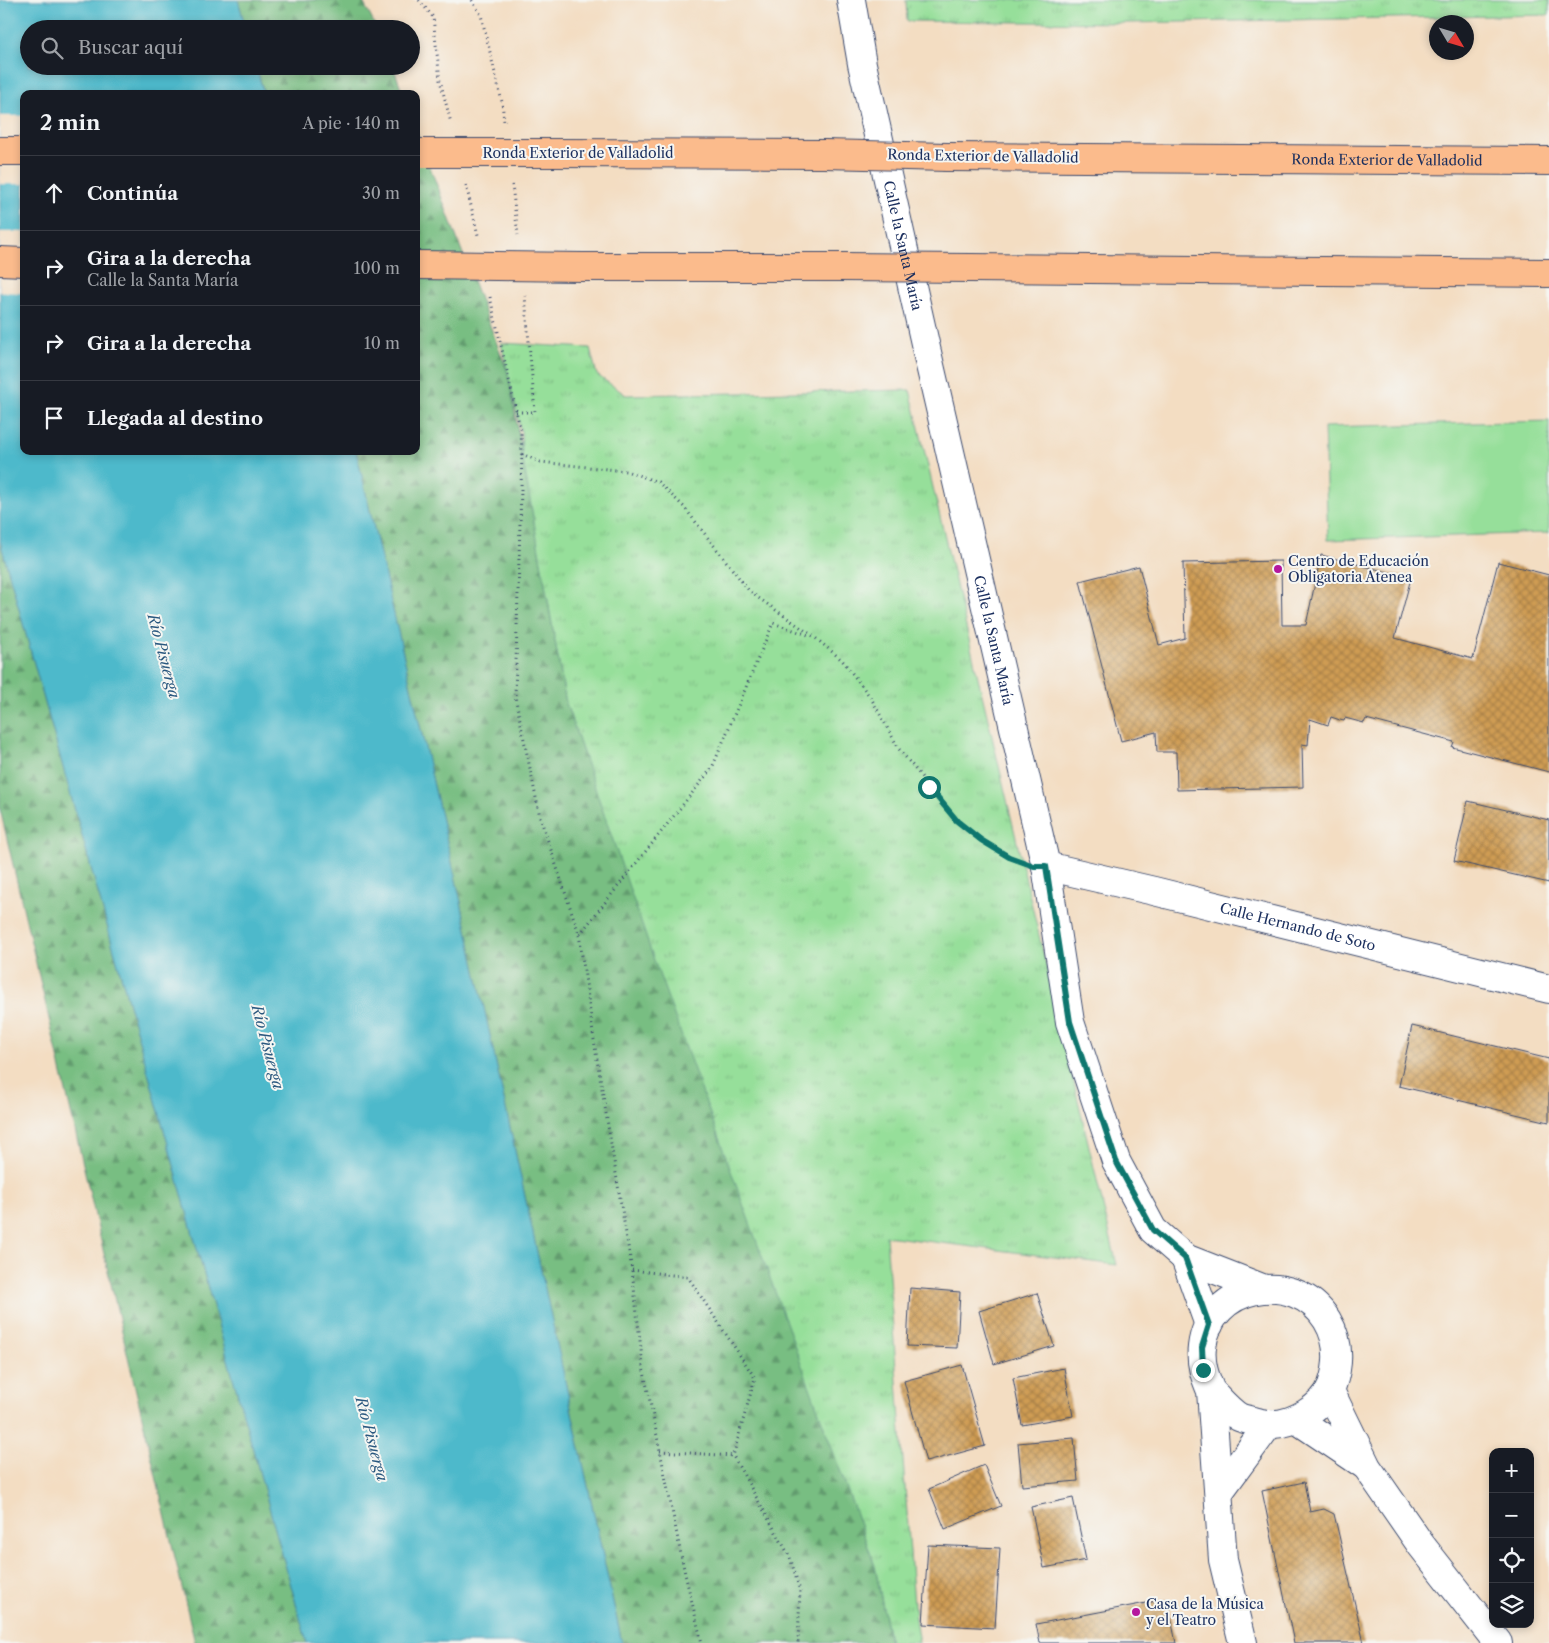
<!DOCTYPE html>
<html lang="es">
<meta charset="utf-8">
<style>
:root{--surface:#171b24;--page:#20242c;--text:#f1f3f6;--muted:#9ea1a6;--line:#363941}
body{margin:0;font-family:"Libre Caslon Text",serif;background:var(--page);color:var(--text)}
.controls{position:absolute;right:15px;bottom:15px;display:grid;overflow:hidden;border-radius:10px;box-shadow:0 2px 8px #0003}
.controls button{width:45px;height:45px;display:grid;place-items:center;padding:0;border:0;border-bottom:1px solid var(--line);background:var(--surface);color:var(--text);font:25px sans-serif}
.compass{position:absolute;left:1429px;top:15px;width:45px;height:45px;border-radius:50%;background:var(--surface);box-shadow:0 2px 8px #0003;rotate:128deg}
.stop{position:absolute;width:15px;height:15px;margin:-11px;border:4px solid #0f766e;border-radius:50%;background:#fff}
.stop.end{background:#0f766e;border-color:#fff;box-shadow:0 1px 5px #0008}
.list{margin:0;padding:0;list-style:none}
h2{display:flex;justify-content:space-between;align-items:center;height:65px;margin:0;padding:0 20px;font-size:21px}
h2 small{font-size:16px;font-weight:400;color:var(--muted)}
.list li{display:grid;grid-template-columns:32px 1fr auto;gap:15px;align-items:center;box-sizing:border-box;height:75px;padding:0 20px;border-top:1px solid var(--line)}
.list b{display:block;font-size:19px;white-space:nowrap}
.list p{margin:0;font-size:16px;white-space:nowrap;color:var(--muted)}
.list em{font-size:16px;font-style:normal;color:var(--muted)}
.icon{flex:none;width:28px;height:28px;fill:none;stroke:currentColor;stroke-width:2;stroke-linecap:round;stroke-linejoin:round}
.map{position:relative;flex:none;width:1549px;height:1643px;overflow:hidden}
.search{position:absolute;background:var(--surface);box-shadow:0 2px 8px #0003;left:20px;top:20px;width:400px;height:55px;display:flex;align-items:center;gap:12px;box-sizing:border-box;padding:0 18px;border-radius:28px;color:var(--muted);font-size:19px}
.panel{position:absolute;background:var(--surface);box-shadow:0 2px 8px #0003;left:20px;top:90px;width:400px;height:365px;border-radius:10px}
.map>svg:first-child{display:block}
.forest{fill:url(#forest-firs);stroke:#4a7670}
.park{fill:url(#park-tufts);stroke:#58877c}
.pitch{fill:#96df9a;stroke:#58877c}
.water{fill:#4eb9cb;stroke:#347494}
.pier{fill:#f3ddc2}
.building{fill:url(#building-cross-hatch)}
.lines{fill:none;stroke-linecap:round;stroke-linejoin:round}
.minor-casing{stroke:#3b496d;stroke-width:30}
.highway-casing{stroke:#3b496d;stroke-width:30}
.path{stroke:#3b496d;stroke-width:3;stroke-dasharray:1 4;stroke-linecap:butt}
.minor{stroke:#fff;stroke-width:28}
.highway{stroke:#fbbb8c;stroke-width:28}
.highway-bridge-casing{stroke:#3b496d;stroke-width:30;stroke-linecap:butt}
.highway-bridge{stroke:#fbbb8c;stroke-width:28}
.route{stroke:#0f766e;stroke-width:6}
.poi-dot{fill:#b5179e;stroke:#f6f6f2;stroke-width:2}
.labels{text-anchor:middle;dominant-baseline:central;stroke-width:4;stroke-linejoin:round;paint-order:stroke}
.street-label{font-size:14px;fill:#1b2f5e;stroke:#f6f6f2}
.poi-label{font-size:14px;fill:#1b2f5e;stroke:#f6f6f2;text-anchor:start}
.water-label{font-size:15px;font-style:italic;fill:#2a587f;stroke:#f6f6f2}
</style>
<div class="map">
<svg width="1549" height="1643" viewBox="0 0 1549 1643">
<defs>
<pattern id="forest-firs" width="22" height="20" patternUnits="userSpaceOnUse" patternTransform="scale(1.25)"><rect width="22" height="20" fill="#78be82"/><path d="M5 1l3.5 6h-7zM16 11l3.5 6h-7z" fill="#629b6e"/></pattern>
<pattern id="park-tufts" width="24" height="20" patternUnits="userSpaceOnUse" patternTransform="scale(1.25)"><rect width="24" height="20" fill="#96df9a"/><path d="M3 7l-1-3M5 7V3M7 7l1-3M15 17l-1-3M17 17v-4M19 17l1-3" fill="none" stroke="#81c087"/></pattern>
<pattern id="building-cross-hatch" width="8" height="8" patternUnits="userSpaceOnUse" patternTransform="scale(1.25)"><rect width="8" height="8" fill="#cf9c53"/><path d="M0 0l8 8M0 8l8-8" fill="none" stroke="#a78048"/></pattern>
</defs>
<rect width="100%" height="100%" fill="#f6f6f2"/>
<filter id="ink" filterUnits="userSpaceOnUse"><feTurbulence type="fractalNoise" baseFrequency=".02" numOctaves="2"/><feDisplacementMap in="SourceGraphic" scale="10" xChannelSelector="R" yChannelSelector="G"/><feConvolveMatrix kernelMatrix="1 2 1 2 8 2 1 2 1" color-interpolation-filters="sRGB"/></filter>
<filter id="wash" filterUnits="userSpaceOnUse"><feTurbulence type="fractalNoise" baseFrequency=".0096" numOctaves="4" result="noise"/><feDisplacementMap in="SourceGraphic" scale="20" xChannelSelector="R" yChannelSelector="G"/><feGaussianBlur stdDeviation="1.12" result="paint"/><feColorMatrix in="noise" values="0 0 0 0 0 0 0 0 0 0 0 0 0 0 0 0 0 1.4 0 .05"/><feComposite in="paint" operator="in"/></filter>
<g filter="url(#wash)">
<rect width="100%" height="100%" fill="#f3ddc2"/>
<g class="forest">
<polygon points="238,0 362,0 377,29 246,29"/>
<polygon points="256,66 393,66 403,94 264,94"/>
<polygon points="416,130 508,373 566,703 875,1566 890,1643 622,1643 461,902 356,451 416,451"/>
<polygon points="0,541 307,1643 195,1643 0,809"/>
</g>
<g class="park">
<polygon points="906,0 1549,0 1549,15 1128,23 907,21"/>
<polygon points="501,343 590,348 597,375 626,395 910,390 1117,1265 886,1236 915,1618 919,1643 890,1643 875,1566 654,960 566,703 522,454 521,432"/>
</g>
<polygon class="pitch" points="1549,421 1549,533 1328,540 1324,427"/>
<polygon class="water" points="0,0 238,0 246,29 29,29 29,66 256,66 264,94 24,94 24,451 356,451 461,902 622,1643 307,1643 0,541"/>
<g class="pier">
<rect x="0" y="116" width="24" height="68"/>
<polygon points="0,232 24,232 24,293 0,292"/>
</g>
<g id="blocks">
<g class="building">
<polygon points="1321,555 1411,578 1395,638 1473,659 1498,562 1549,575 1549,772 1452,747 1454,742 1366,719 1364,723 1345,718 1344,721 1340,720 1331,717 1328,725 1310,719 1308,745 1302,744 1303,787 1177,790 1176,752 1157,752 1156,732 1121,741 1080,581 1139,566 1159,645 1185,638 1183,563 1281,561 1282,625 1306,625"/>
<polygon points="1468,801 1549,820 1549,883 1454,861"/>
<polygon points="1412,1026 1549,1059 1549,1122 1399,1086"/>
<polygon points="910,1288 960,1292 957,1348 907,1346"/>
<polygon points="1037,1293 1054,1346 994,1364 979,1311"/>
<polygon points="962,1365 985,1446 926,1462 904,1381"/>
<polygon points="1064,1368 1073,1416 1022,1425 1013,1378"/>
<polygon points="1074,1438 1078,1481 1022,1486 1018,1443"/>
<polygon points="984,1465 1001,1506 945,1529 929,1489"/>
<polygon points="1304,1482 1310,1512 1324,1509 1334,1514 1364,1643 1294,1643 1262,1491"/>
<polygon points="1073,1498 1086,1560 1044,1568 1031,1507"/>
<polygon points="928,1545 1000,1548 995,1628 923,1624"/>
<polygon points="1167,1599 1176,1643 1040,1643 1036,1624"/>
</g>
</g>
</g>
<g filter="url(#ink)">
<use href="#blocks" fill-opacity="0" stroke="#3b496d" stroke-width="1"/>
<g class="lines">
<defs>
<g id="minor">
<path id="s1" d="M851 0 862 64 926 348 1046 866 1070 1022 1116 1161 1153 1230 1185 1258 1262 1288"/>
<path id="s2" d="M1046 866 1154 891 1549 989"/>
<polyline points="1185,1258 1209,1325"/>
<path d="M1211 1391C1219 1399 1230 1412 1239 1417 1243 1419 1249 1420 1254 1421 1258 1422 1263 1424 1268 1424 1291 1426 1324 1407 1332 1385 1340 1362 1339 1340 1327 1320 1294 1267 1209 1285 1202 1347 1200 1363 1205 1377 1211 1391L1223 1560 1243 1643"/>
<polyline points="1330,1391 1367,1467 1421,1545 1498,1643"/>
<polyline points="1296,1419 1366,1466"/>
<polyline points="1219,1492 1269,1424"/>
</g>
<g id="highway">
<polyline points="0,151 24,151"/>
<polyline points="553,153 824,154"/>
<path id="s3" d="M947 157 1549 161"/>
<polyline points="0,261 24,262"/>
<polyline points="583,267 841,267"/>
<polyline points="970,268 1549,273"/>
</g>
</defs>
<use href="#minor" class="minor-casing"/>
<use href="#highway" class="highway-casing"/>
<g class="path">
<polyline points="419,0 433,17 440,80 451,123"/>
<polyline points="472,0 481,15 502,102 504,121"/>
<polyline points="466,185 478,235"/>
<polyline points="512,185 518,235"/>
<polyline points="490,297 521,432 522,454 540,462 626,471 658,482 684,507 750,592 813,636 842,660 871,698 899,749 957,821 981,840 1012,858"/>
<polyline points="516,412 535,412 525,296"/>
<polyline points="522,454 515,696 540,817 579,934 595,1047 632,1270 643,1367 685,1574 702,1643"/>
<polyline points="580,934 712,768 773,623 808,635"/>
<polyline points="632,1270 688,1277 755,1378 733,1456"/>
<polyline points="660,1451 733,1456 790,1557 800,1591 798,1643"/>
</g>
<use href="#minor" class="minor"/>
<use href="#highway" class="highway"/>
<defs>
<g id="highway-bridge">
<polyline points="416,153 553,153"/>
<polyline points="824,154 947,157"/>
<polyline points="416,265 583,267"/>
<polyline points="841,267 970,268"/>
</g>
</defs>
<use href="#highway-bridge" class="highway-bridge-casing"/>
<use href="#highway-bridge" class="highway-bridge"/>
</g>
</g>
<g class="lines" filter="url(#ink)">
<polyline class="route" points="929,787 957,821 981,840 1009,857 1034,866 1046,866 1070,1022 1116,1161 1153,1230 1185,1258 1209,1325 1202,1347 1203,1370"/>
</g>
<g class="poi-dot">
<circle cx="1278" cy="569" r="5"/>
<circle cx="1136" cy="1612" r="5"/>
</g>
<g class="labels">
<g class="street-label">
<text x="578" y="153">Ronda Exterior de Valladolid</text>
<text transform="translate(983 156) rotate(1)">Ronda Exterior de Valladolid</text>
<text stroke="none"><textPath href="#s3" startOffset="440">Ronda Exterior de Valladolid</textPath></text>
<text stroke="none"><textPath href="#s1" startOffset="251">Calle la Santa María</textPath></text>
<text stroke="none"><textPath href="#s1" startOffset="656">Calle la Santa María</textPath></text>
<text stroke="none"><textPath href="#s2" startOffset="259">Calle Hernando de Soto</textPath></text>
</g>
<g class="poi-label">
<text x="1288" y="561">Centro de Educación<tspan x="1288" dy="16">Obligatoria Atenea</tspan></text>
<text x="1146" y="1604">Casa de la Música<tspan x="1146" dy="16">y el Teatro</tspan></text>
</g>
<g class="water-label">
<text transform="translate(164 656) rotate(75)">Río Pisuerga</text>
<text transform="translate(268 1047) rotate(75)">Río Pisuerga</text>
<text transform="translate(372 1439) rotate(75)">Río Pisuerga</text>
</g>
</g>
</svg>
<div class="controls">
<button>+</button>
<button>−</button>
<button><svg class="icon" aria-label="locate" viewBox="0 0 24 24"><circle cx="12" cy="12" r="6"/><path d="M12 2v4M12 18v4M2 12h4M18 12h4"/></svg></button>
<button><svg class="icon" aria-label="layers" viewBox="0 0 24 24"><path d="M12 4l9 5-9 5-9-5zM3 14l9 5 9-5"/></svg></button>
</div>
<svg class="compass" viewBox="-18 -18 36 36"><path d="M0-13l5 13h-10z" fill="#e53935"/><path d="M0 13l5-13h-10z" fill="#9ea1a6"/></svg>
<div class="stop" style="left:929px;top:787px"></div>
<div class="stop end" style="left:1203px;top:1370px"></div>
<div class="search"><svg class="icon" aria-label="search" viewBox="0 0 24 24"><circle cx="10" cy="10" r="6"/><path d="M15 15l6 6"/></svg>Buscar aquí</div>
<section class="panel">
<h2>2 min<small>A pie · 140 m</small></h2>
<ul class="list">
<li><svg class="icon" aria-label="ahead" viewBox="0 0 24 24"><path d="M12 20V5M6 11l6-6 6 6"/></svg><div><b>Continúa</b></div><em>30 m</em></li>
<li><svg class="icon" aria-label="right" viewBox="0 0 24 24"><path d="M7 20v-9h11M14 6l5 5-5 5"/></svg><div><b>Gira a la derecha</b><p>Calle la Santa María</p></div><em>100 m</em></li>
<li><svg class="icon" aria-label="right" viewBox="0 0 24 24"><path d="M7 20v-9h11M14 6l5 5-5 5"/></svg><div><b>Gira a la derecha</b></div><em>10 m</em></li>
<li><svg class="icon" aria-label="arrive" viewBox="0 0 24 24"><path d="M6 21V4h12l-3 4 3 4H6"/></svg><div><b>Llegada al destino</b></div></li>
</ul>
</section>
</div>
